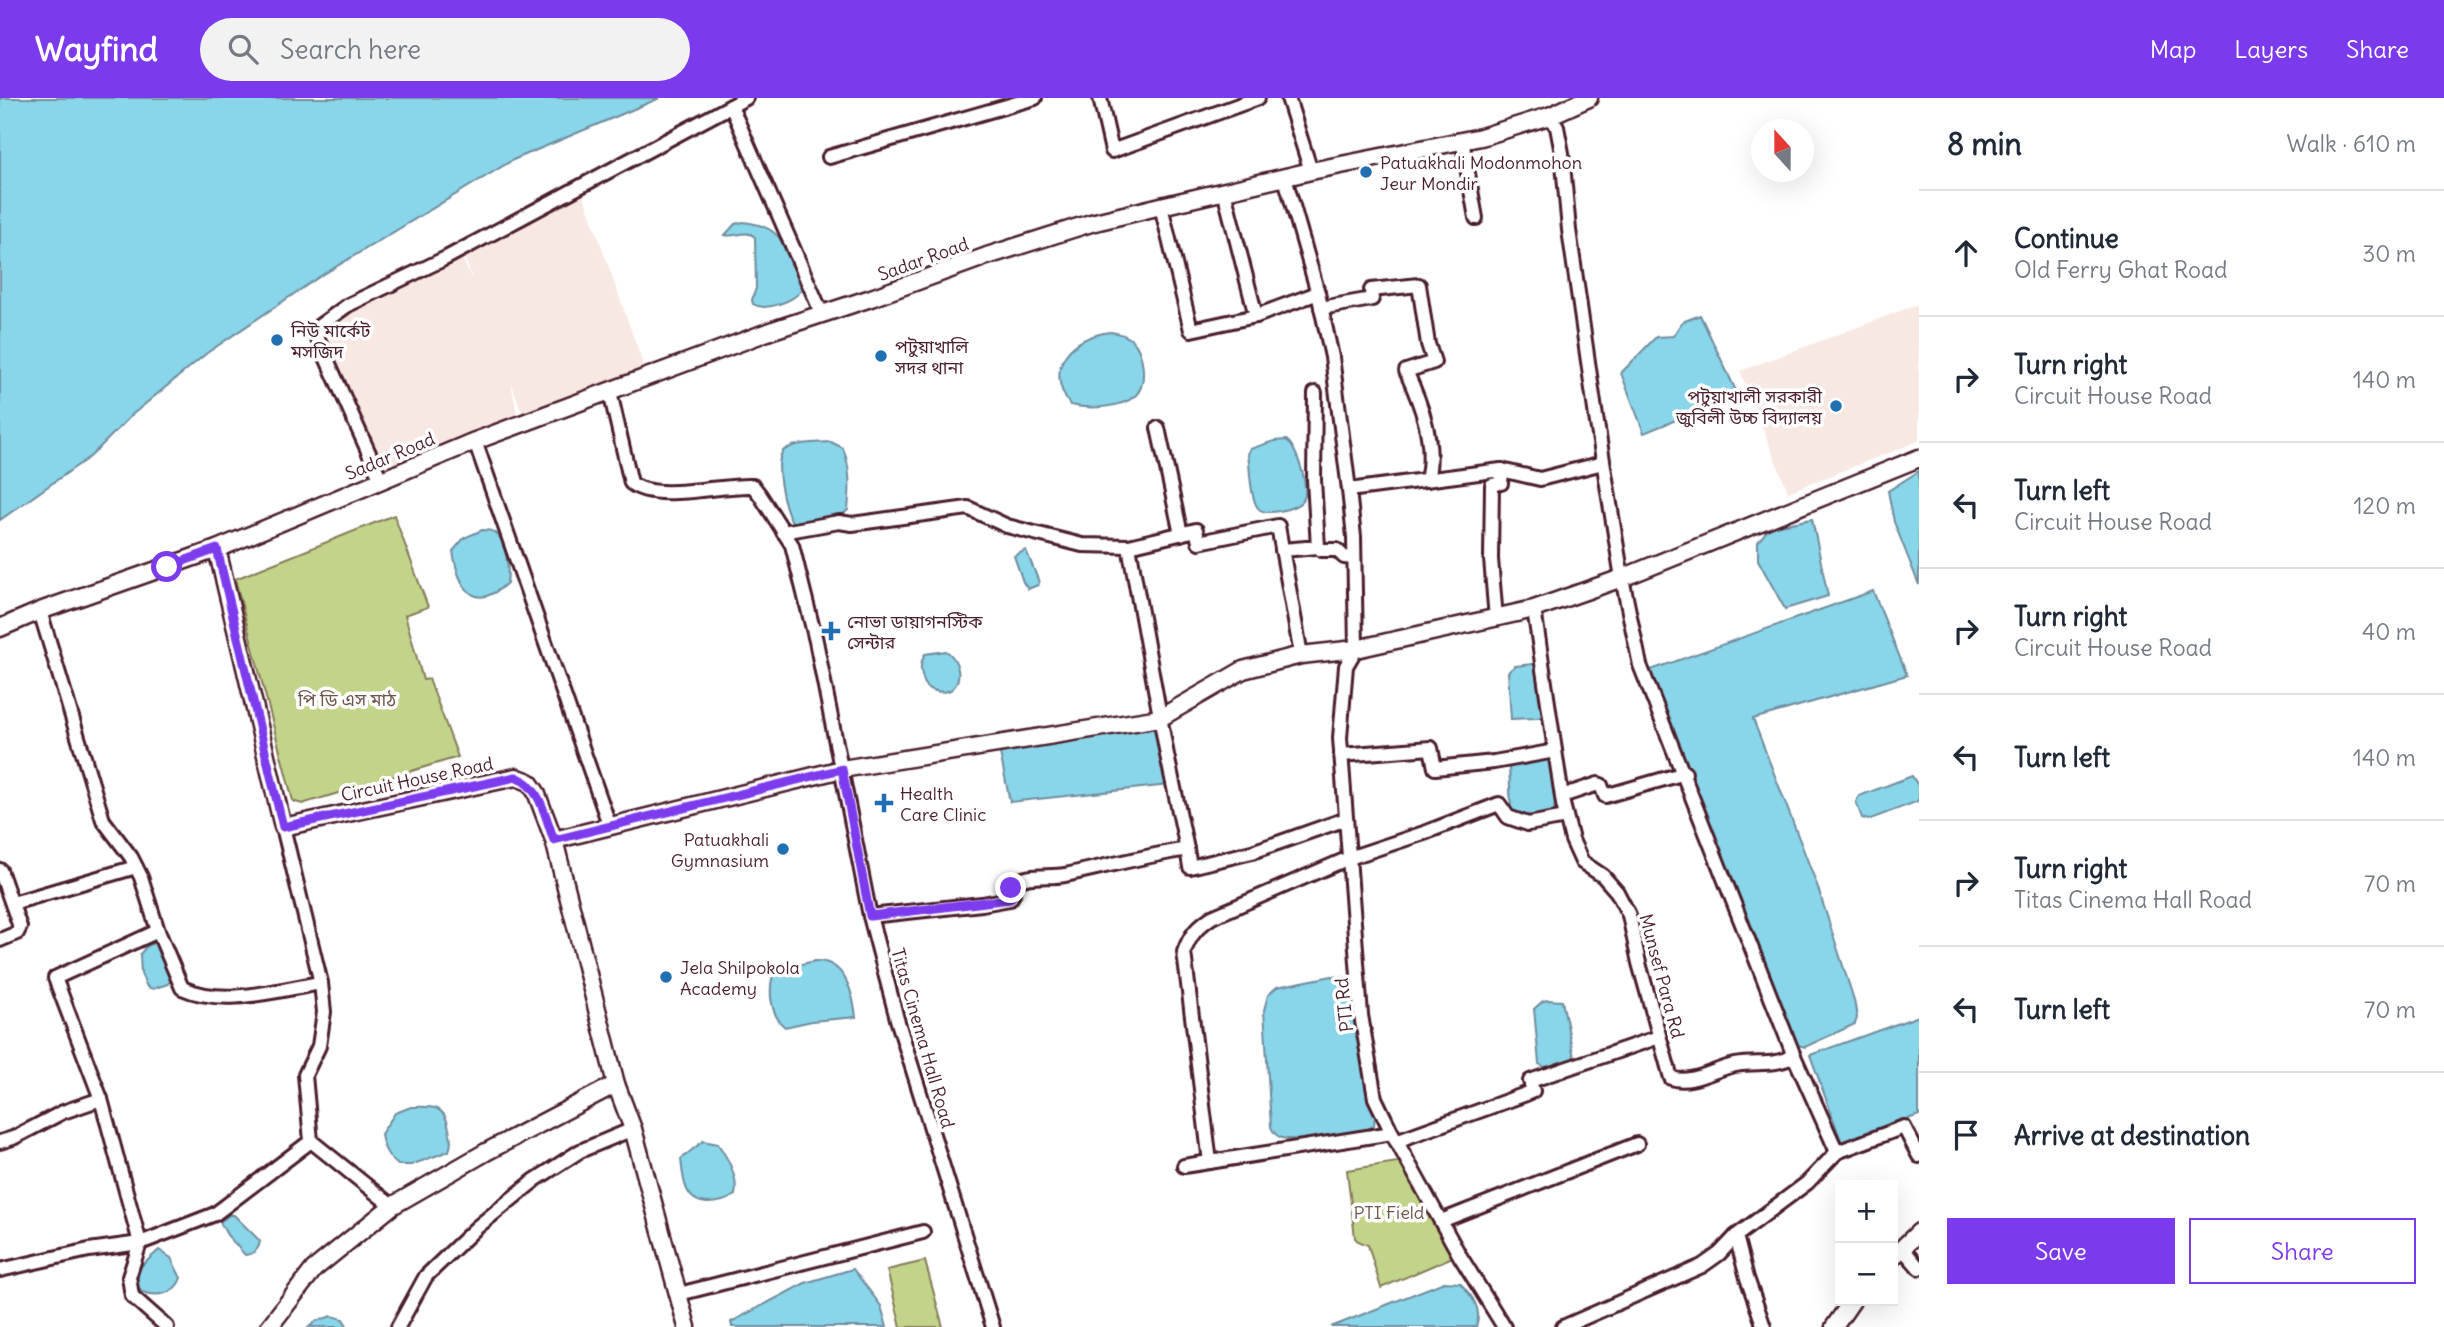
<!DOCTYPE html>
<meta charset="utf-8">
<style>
:root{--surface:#fff;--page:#f2f2f3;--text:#1f2937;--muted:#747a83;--line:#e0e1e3;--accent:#7c3aed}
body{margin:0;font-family:Delius,"Noto Sans Bengali",sans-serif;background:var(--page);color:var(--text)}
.controls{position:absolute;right:21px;bottom:21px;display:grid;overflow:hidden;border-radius:0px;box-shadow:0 7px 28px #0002}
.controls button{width:63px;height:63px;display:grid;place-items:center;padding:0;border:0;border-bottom:2px solid var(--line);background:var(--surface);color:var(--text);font:35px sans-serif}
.compass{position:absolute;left:1751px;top:21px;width:63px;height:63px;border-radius:50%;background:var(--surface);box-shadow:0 7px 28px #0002;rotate:339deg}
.stop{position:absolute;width:21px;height:21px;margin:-16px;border:5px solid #7c3aed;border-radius:50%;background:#fff}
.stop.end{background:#7c3aed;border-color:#fff;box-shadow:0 2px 7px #0008}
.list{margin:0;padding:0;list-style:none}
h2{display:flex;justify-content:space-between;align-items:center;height:91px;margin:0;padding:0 28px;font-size:30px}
h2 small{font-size:23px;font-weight:400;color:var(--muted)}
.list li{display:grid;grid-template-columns:46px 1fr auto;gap:21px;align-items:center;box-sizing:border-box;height:126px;padding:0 28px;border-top:2px solid var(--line)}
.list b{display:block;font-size:26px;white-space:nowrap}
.list p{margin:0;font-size:23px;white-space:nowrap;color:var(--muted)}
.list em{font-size:23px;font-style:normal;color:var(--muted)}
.actions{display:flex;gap:14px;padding:21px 28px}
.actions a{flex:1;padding:16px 0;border:2px solid var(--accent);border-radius:0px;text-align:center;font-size:24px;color:var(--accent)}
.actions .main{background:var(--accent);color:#fff}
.icon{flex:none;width:38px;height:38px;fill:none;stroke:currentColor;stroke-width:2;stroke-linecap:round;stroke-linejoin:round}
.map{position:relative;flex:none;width:1919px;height:1229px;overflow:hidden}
header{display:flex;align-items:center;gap:42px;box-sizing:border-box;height:98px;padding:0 35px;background:var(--accent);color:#fff}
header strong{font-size:33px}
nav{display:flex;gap:38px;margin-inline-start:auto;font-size:24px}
.search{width:490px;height:63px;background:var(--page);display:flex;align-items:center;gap:18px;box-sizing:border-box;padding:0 24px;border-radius:38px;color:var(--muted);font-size:26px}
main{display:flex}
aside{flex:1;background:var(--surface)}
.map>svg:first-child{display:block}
.built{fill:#f8e8e2}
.green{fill:#c2d489;stroke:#867a5a;stroke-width:2}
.water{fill:#89d5e9;stroke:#708c9d;stroke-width:2}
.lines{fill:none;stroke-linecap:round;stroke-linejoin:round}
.street-casing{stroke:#4a1f2b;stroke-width:18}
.secondary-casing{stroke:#4a1f2b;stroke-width:21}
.street{stroke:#fff;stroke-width:12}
.secondary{stroke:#fff;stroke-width:16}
.route{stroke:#7c3aed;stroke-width:9}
.poi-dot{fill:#1f6fb2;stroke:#fff;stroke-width:2.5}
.labels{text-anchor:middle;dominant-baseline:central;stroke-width:7;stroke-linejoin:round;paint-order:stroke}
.poi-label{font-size:18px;fill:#4a1f2b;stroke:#fff;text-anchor:start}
.street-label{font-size:18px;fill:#4a1f2b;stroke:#fff}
.park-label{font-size:18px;fill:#6e5547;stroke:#fff}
</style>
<header>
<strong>Wayfind</strong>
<div class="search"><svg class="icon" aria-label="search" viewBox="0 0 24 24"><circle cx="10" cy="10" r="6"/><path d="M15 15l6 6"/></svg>Search here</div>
<nav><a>Map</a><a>Layers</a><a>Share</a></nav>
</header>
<main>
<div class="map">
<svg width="1919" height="1229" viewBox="0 0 1919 1229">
<rect width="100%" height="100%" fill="#fff"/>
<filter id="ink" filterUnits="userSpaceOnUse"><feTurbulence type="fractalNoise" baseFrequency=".0143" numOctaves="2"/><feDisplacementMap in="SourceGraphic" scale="14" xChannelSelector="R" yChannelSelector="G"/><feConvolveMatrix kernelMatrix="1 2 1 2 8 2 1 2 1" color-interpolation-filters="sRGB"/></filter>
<g filter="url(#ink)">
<g class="built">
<polygon points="583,96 647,277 524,319 511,285 517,315 499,328 393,372 375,366 321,242 330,228 361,207 461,158 473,183 464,158"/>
<polygon points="1919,206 1919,343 1788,394 1740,273"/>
</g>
<g class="green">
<polygon points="394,417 428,509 405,517 423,582 429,581 458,659 302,706 293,703 235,481"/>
<polygon points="1403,1063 1455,1158 1381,1190 1368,1147 1358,1143 1355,1140 1347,1072"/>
<polygon points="925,1163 943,1229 901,1229 887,1172"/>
</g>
<g class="water">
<polygon points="0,0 660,0 513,62 319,179 207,255 133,316 91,358 0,422"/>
<path d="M743 124C785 128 786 151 801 185V192C794 203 766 214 753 206L752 202 756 190 755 139C746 131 735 140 725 137L735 126Z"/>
<polygon points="1700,217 1738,297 1644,335 1621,275 1656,239 1673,238 1682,224"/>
<path d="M1111 234C1119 235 1126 237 1132 242 1144 254 1148 286 1135 298 1120 311 1088 311 1070 307 1043 269 1071 238 1111 234Z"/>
<path d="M1286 342C1296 347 1311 392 1303 402 1297 411 1265 419 1258 410 1250 400 1250 369 1248 356L1250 351 1274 343Z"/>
<path d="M831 344 843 350C851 370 850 391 848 412 836 424 809 427 793 425 784 414 771 358 786 351 799 344 817 345 831 344Z"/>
<polygon points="1919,373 1919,487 1894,424 1888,393"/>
<polygon points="1812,421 1828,498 1785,511 1758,462 1758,444 1770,429"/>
<path d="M482 432C486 432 490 432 494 434 507 441 509 472 507 485 473 517 458 487 453 453L464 440Z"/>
<polygon points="1026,452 1039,484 1038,487 1028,491 1023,484 1014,458"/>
<polygon points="1873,493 1907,577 1753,621 1817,787 1854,902 1857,920 1855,926 1805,949 1798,947 1710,740 1645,574"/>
<path d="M946 553C967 566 962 608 926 589 921 575 918 569 925 556Z"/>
<polygon points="1532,566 1538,566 1545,618 1537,620 1511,621 1508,574 1515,568"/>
<polygon points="1156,626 1169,687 1010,704 999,650"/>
<polygon points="1549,658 1556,701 1553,716 1537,723 1514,715 1511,713 1509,666"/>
<polygon points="1912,678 1919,689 1919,701 1916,704 1868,722 1862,720 1856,704 1859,698"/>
<polygon points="155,844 159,846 171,881 168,886 153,891 147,889 141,876 140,856 145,850"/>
<path d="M815 863C845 862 853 894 856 919L812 923 785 929C771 918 768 894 773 877L793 868Z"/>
<path d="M1332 878 1347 880 1355 890 1375 1018 1374 1027C1365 1038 1297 1044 1282 1040 1276 1038 1273 1034 1271 1029L1264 912 1268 897 1277 889Z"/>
<polygon points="1548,902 1562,903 1574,959 1571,964 1546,970 1539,966 1534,911 1543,903"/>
<polygon points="1919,918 1919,1017 1842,1045 1810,957"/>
<path d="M411 1009C433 1008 445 1007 449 1031 451 1039 452 1045 449 1053L411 1067H398C387 1058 383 1050 381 1036L395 1015Z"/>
<path d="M703 1043 718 1046C727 1059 739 1080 735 1097 727 1103 717 1105 707 1105 684 1104 683 1080 681 1061Z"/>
<path d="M229 1117H234L260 1143C259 1152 253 1156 245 1157L227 1137 220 1124Z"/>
<path d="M159 1152 171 1160 181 1180C175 1197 157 1199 142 1194L137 1187 139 1170Z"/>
<polygon points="853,1171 881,1208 887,1229 732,1229 731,1224 805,1185"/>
<path d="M1444 1184 1460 1185C1472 1198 1483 1211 1476 1229H1331Z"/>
<polygon points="332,1218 343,1221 348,1229 309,1229 316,1223"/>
</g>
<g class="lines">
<defs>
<g id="street">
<polyline points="1100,0 1112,53 1258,0"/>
<polyline points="1288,0 1311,73"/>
<polyline points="731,8 822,216"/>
<polyline points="1549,18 1557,29 1562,55 1569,132 1596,319 1622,480 1640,567 1794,958 1837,1054 1904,1029 1919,1058"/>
<polyline points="1462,42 1476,120"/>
<polyline points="829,59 1035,0"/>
<polyline points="1285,80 1318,195 1332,259 1349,392 1354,439 1356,551 1346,568 1340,640 1361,917 1375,1000 1392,1035 1460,1158 1504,1229"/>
<polyline points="1224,93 1256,218"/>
<polyline points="1161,108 1191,232 1256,218 1318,195"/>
<path d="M1321 210 1372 201 1371 192 1419 187 1428 246 1434 264 1406 273C1421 305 1436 345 1427 382"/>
<path d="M610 294 631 385C656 405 721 386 753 388L760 397 792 447 816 543 870 818 897 921 993 1229"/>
<polyline points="1315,295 1314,382 1318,449"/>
<polyline points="1158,330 1181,436"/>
<polyline points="475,343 610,729"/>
<polyline points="381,382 316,237 319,228 348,207 446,160 746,0"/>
<polyline points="1349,392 1501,372 1540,381 1603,365"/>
<polyline points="783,434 839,424 852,426 968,410 1007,428 1082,447 1129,448 1167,657 1187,751"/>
<polyline points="1129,448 1196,432 1199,444 1278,428 1301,557"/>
<polyline points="1282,452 1318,449 1321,452 1337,452 1344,459 1354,460"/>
<path d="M1534 511 1563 706 1572 742 1582 764 1603 778 1617 794 1629 817 1639 865 1671 980C1692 987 1714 971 1735 967 1758 963 1773 969 1794 958"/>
<path d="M40 513 103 722 131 759 141 779 158 833 182 890C225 909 276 892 321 885L324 914 319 948 305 977 311 1043 392 1108"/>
<polyline points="1496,521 1491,461 1492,387 1501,385 1502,372"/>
<polyline points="1341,657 1431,650 1435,670 1494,664 1555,653"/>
<polyline points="1562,698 1598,686 1601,687 1605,698 1685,675"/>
<polyline points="283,729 321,885"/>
<polyline points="0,772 20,829 17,835 0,842"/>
<polyline points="13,805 136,769"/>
<path d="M870 818 982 806 1010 801 1013 796V786C1028 775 1047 780 1065 777 1106 768 1146 758 1187 751L1190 769 1252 754 1346 721"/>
<polyline points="158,833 55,880 101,1001 140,1145 129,1179 132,1198 167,1229"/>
<polyline points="1396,1043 1526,996 1533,993 1530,983 1659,939"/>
<polyline points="0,1044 13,1040 63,1014 101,1001"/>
<path d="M1210 1064 1184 854C1190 837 1197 829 1212 819L1349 760 1424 735 1499 706 1508 719 1528 726 1566 719"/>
<polyline points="1184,1068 1392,1035"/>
<polyline points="1441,1123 1637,1046"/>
<polyline points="1902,1150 1919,1170"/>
<polyline points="0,1172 89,1152 140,1145 215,1116 311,1043"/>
<polyline points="679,1196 923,1134"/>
<polyline points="398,1229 426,1178 476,1130 535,1082 580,1053 633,1031"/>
<polyline points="1563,1229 1702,1168 1719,1156 1736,1138"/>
<polyline points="1764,1229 1747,1180 1736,1138 1807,1085 1837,1054"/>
</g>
<g id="secondary">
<polyline points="217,451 283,729 516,679 529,684 536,694 554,742 616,986 633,1031 687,1229"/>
<polyline points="0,530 40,513 217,451 475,343 773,232 871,200 987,158 1091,125 1161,108 1311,73 1481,39 1549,18 1589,0"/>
<polyline points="554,742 842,671 1160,620 1243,572 1301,557 1356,551 1534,511 1622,480 1919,360"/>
<polyline points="1893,1159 1919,1134"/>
<polyline points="269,1229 314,1171 392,1108 486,1054 616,986"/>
<polyline points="1834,1229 1852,1203"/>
</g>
</defs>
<use href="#street" class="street-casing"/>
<use href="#secondary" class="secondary-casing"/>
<use href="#street" class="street"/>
<use href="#secondary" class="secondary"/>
</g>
</g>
<g class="lines" filter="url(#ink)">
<path class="route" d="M167 469 217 451 283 729 516 679C541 689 545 719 554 742L842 671 870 818 1010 801 1013 796 1011 790"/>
</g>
<g class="poi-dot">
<circle cx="1366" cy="74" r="7"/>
<circle cx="277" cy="242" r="7"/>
<circle cx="881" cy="258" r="7"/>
<circle cx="1836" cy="308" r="7"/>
<path d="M827.5 522.5h7v7h7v7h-7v7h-7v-7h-7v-7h7z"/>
<path d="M880.5 694.5h7v7h7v7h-7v7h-7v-7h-7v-7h7z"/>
<circle cx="783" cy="751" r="7"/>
<circle cx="666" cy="879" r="7"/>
</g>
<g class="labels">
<g class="poi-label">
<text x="1380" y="64">Patuakhali Modonmohon<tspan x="1380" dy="21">Jeur Mondir</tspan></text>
<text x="291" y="232">নিউ মার্কেট<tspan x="291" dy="21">মসজিদ</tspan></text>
<text x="895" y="248">পটুয়াখালি<tspan x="895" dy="21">সদর থানা</tspan></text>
<text x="1822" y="298" text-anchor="end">পটুয়াখালী সরকারী<tspan x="1822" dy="21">জুবিলী উচ্চ বিদ্যালয়</tspan></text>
<text x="847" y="523">নোভা ডায়াগনস্টিক<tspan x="847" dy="21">সেন্টার</tspan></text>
<text x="900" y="695">Health<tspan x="900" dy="21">Care Clinic</tspan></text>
<text x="769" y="741" text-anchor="end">Patuakhali<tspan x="769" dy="21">Gymnasium</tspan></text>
<text x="680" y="869">Jela Shilpokola<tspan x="680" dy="21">Academy</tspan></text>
</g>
<g class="street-label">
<text transform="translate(923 161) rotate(-20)">Sadar Road</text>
<text transform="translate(390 358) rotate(-23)">Sadar Road</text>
<text transform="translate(417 681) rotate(-12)">Circuit House Road</text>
<text transform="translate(1662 878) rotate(75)">Munsef Para Rd</text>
<text transform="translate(1344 907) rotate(-96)">PTI Rd</text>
<text transform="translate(923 940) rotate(74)">Titas Cinema Hall Road</text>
</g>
<g class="park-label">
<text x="347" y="601">পি ডি এস মাঠ</text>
<text x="1389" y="1114">PTI Field</text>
</g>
</g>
</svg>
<div class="controls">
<button>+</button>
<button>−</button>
</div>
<svg class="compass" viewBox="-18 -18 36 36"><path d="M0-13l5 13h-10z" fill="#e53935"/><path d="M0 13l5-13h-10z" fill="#747a83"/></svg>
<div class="stop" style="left:167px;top:469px"></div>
<div class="stop end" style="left:1011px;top:790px"></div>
</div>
<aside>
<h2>8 min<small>Walk · 610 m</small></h2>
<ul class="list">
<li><svg class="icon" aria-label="ahead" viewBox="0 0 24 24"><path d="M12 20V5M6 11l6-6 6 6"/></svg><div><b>Continue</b><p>Old Ferry Ghat Road</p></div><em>30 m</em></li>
<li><svg class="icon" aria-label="right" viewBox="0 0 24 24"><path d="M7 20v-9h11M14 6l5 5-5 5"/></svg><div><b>Turn right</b><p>Circuit House Road</p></div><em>140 m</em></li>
<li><svg class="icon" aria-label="left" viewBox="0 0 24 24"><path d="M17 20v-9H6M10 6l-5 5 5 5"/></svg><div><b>Turn left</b><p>Circuit House Road</p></div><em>120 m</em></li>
<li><svg class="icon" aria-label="right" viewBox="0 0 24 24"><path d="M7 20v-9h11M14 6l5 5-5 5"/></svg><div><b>Turn right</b><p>Circuit House Road</p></div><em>40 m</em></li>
<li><svg class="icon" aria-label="left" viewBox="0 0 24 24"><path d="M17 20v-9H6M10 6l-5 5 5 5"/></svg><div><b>Turn left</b></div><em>140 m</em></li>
<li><svg class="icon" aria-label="right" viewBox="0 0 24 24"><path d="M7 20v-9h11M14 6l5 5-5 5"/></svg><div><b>Turn right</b><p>Titas Cinema Hall Road</p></div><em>70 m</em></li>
<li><svg class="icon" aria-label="left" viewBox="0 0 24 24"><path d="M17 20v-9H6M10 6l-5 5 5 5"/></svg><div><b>Turn left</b></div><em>70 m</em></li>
<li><svg class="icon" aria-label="arrive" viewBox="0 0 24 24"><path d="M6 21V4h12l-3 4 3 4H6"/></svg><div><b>Arrive at destination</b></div></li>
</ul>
<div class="actions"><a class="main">Save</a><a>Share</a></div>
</aside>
</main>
